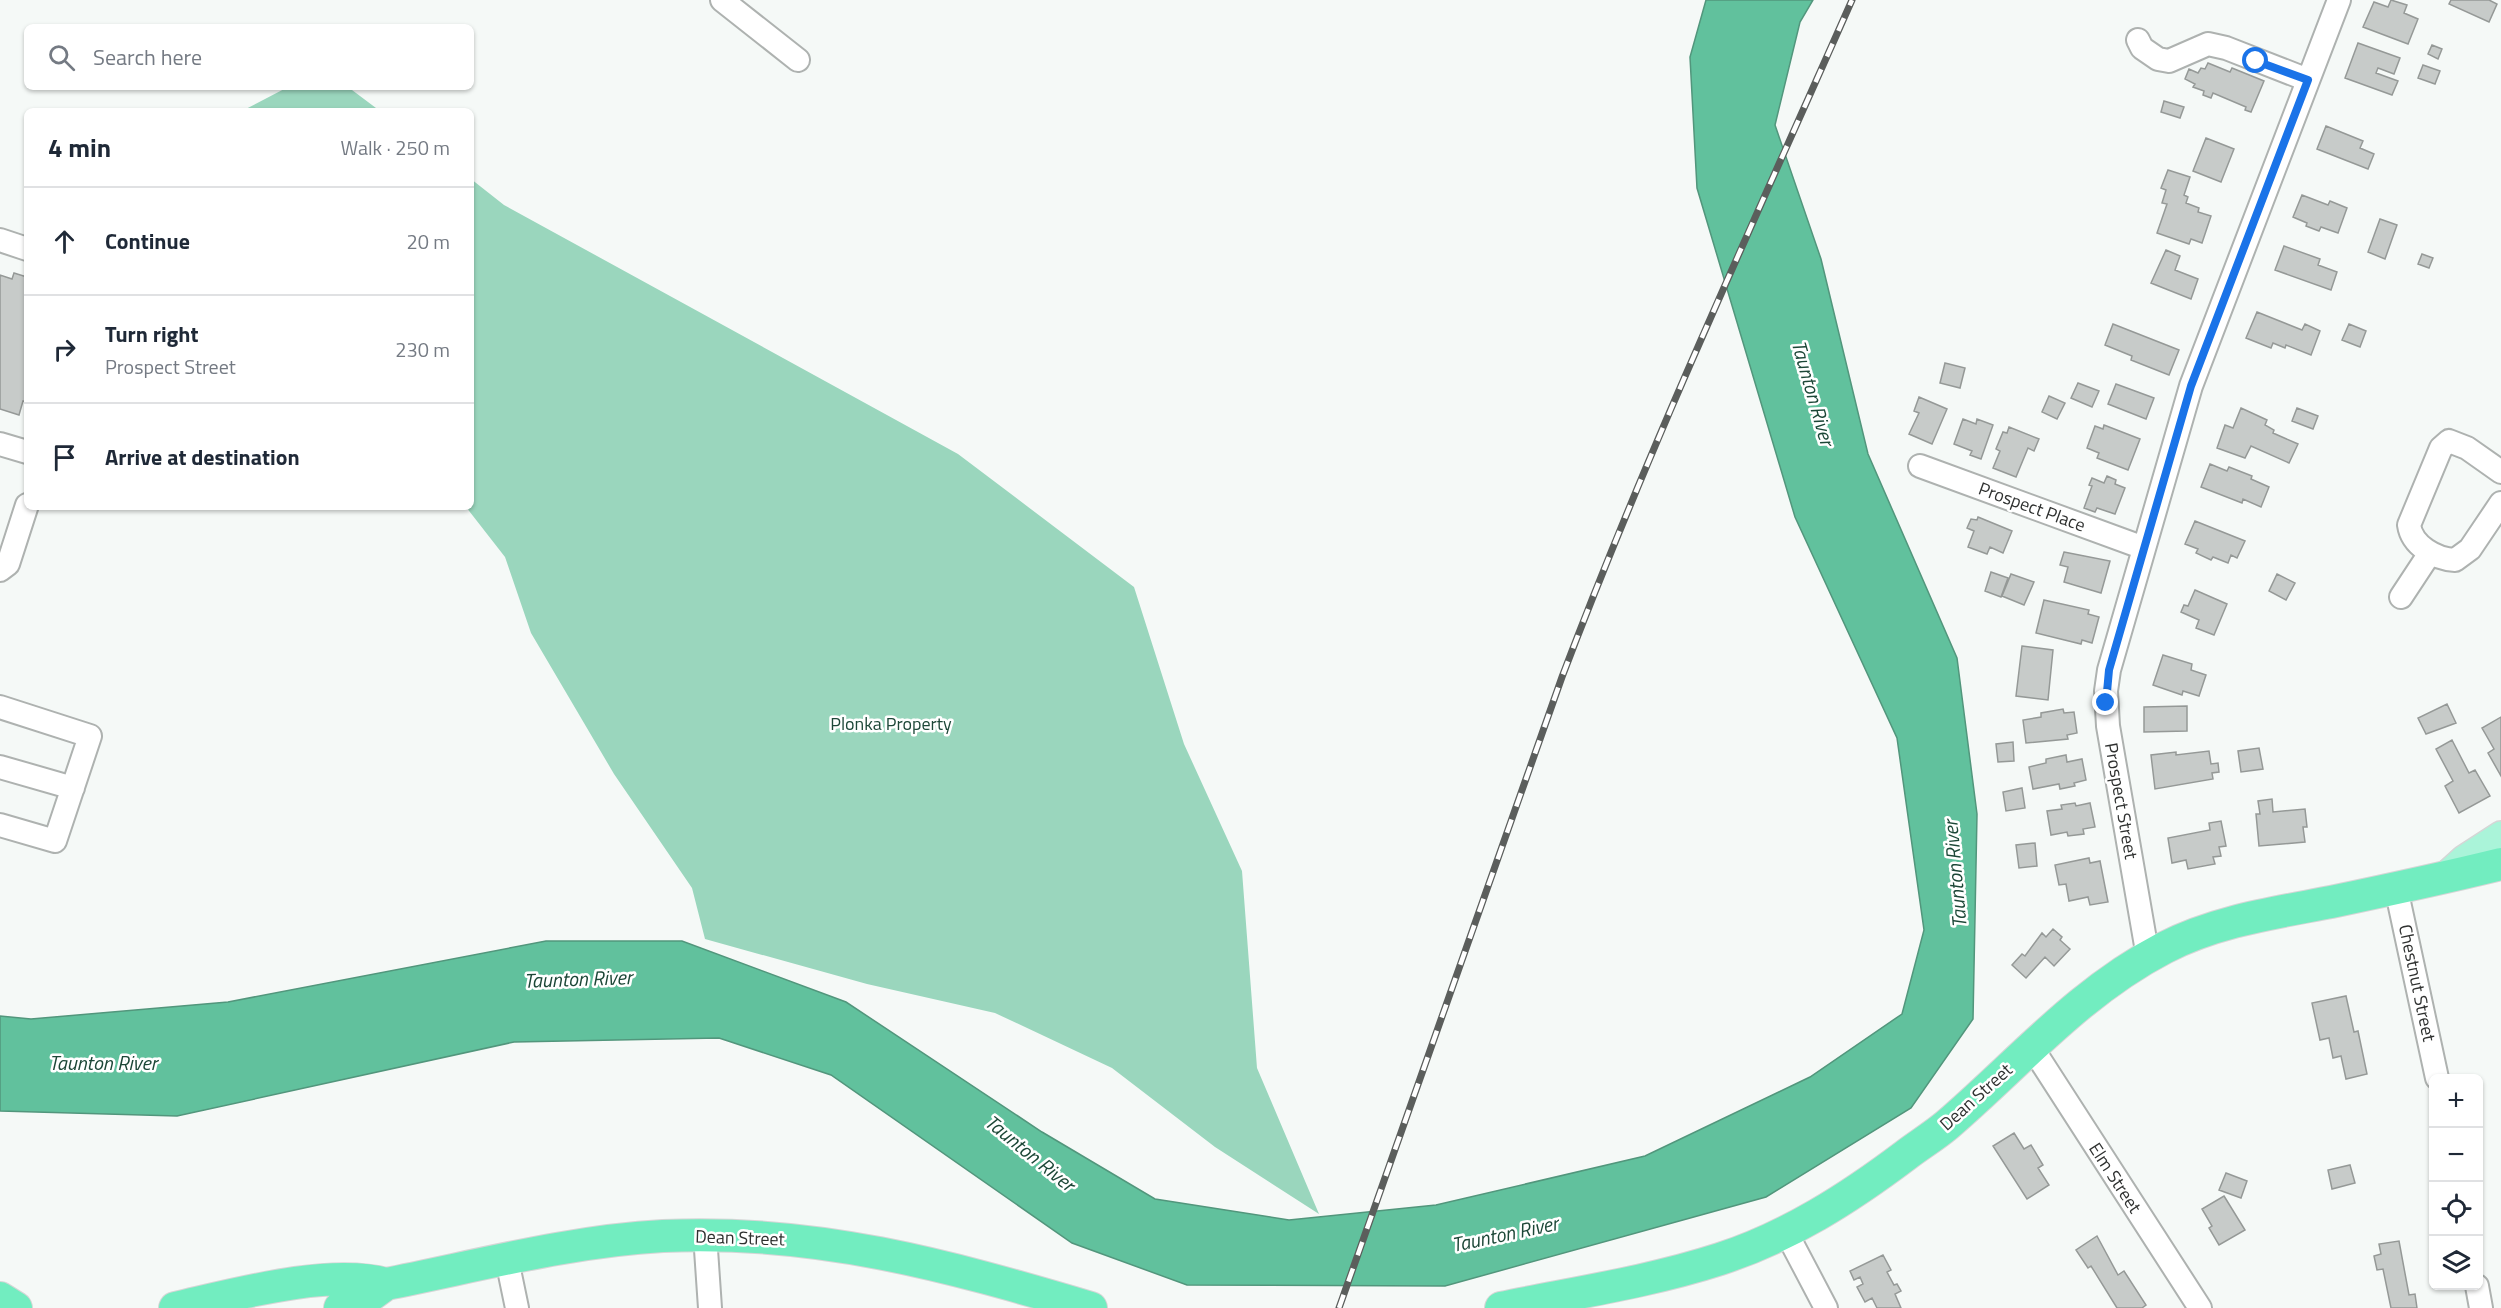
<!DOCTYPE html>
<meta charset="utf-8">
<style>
:root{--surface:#fff;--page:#f2f2f3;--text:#1f2937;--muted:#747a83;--line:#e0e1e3}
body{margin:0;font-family:"Titillium Web",sans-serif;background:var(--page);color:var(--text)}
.controls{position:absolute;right:18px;bottom:18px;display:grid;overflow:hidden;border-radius:9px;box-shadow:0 2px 4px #0004}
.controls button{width:54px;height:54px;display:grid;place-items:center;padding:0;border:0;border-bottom:2px solid var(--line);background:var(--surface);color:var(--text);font:30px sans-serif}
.stop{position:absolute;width:18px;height:18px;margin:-14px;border:4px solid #1a73e8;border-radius:50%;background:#fff}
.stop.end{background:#1a73e8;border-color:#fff;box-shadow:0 2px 6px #0008}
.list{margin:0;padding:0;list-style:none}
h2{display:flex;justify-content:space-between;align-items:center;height:78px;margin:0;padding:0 24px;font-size:26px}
h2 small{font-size:20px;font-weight:400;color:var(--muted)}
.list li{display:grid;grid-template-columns:39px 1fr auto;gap:18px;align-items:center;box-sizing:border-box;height:108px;padding:0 24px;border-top:2px solid var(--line)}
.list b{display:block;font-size:22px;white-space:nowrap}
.list p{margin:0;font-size:20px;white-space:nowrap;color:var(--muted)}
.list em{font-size:20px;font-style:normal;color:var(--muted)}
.icon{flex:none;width:33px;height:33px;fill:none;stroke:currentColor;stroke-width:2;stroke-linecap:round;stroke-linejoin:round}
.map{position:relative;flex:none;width:2501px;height:1308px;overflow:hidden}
.search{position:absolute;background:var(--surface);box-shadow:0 2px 4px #0004;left:24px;top:24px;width:450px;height:66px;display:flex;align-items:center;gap:15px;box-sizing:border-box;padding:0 21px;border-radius:9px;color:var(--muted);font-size:22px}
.panel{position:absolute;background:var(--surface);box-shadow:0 2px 4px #0004;left:24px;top:108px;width:450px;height:402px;border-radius:9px}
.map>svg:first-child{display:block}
.green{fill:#9ad6bd}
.water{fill:#61c19d;stroke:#52967c;stroke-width:1.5}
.building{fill:#c7cbc9;stroke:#959997;stroke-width:1.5}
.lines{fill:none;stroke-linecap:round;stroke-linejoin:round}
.minor-casing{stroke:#aeb2b0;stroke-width:26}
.major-casing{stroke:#d5d6d6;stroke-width:30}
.highway-casing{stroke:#d5d6d6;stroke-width:34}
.minor{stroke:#fff;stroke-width:22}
.major{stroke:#aaf4d9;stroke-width:27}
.highway{stroke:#72edc0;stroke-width:32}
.rail-casing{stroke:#5b5e5c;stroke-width:7}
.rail{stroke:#fff;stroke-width:4.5;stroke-dasharray:14;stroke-linecap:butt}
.route{stroke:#1a73e8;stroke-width:8}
.labels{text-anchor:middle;stroke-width:5;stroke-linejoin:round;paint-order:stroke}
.street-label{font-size:18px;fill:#2f3130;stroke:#fff}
.park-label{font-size:18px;fill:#1d4738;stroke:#fff}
.water-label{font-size:20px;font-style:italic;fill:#1c4737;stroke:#fff}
</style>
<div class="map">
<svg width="2501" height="1308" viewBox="0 0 2501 1308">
<rect width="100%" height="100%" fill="#f5f9f7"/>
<path class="green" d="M288,87h60l32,24h-138z
M471,179l33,26 454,249 176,133 50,157 58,127 15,197 62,146 -104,-67 -103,-79 -117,-55 -128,-29 -162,-45 -13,-51 -78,-114 -83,-141 -26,-76 -39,-50h5z"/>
<path class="water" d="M1706,0h107l-13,22 -25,103 46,134 47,195 89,204 20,156 -4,205 -62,89 -145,89 -321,89 -258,-1 -115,-42 -241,-168 -112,-37 -205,4 -337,74 -177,-5v-95l31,3 197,-17 318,-61h136l164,61 196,130 113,67 134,21 147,-15 209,-49 165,-79 92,-63 22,-84 -27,-192 -102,-221 -98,-329 -7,-131z"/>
<path class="building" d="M2391,0l16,5 -3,8 14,6 -10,25 -45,-17 11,-25 14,5z
M2451,0h38l8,4 -8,18 -40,-18z
M2358,43l42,15 -6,16 -16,-6 -2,5 22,8 -6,14 -47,-17z
M2432,45l10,4 -4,10 -10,-5z
M2208,63l22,9 2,-4 32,13 -13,31 -6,-2 1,-3 -33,-14 -2,5 -8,-3 1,-4 -11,-4 2,-3 -10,-5 4,-10 9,4 3,-5 4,1z
M2423,65l17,6 -5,13 -17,-6z
M2164,101l20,6 -4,11 -19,-6z
M2326,126l37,15 -3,7 14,6 -6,15 -51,-20z
M2206,138l28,11 -13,33 -28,-11z
M2168,170l22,7 -6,18 4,2 -2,6 13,5 -1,4 13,4 -9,27 -11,-4 -2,5 -32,-11 10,-29 -5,-1 4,-13 -5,-2z
M2302,195l26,10 2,-4 17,7 -9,25 -17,-6 -2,4 -13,-5 1,-3 -14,-6z
M2380,219l17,6 -12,34 -17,-7z
M2284,246l36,13 -2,6 19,7 -6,18 -56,-20z
M2166,250l14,6 -5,14 23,9 -7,20 -40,-16z
M2422,254l11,4 -4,10 -11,-4z
M14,273l13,4v125l-4,-1 -4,14 -19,-6v-134l12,4z
M2257,312l45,18 3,-6 15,7 -9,24 -25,-10 -1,3 -12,-5 -2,5 -25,-10z
M2113,324l66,26 -10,25 -38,-15 1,-4 -27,-11z
M2349,324l17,7 -6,16 -18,-7z
M1945,363l20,5 -5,20 -20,-5z
M2078,383l21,8 -7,16 -21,-9z
M2116,384l38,14 -8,21 -38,-15z
M2049,396l16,7 -8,16 -15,-7z
M1919,397l28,12 -15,35 -23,-10 10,-21 -5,-2z
M2241,408l26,12 -2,5 9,5 -1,3 25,11 -9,19 -38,-17 -6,12 -28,-10 8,-23 8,3z
M2297,408l21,8 -5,13 -21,-8z
M1963,419l13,5 1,-5 16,6 -12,34 -11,-4 2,-4 -18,-7z
M2104,425l36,14 -12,31 -31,-12 2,-5 -12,-5 8,-22 8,3z
M2009,427l30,12 -5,12 -6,-3 -12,29 -23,-9 7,-17 -4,-2 7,-17 4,1z
M2210,464l17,7 2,-4 23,9 -1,3 18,8 -8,20 -18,-8 -1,4 -41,-16z
M2107,476l9,4 -1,4 10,4 -10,26 -18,-6 -2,4 -11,-4 8,-22 -3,-1 3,-7 12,5z
M1978,517l34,14 -9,22 -13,-6 -3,7 -19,-7 6,-16 -7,-3 4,-9 6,1z
M2195,521l50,20 -8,17 -6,-3 -3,8 -15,-6 -2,3 -15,-7 2,-4 -13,-5z
M2064,552l46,9 -9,32 -37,-11 4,-15 -8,-2z
M1991,572l17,6 -7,19 -16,-6z
M2011,574l23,8 -10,23 -22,-9z
M2277,574l18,9 -9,17 -17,-9z
M2195,590l32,14 -13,31 -18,-7 3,-8 -18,-8 3,-7 4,1z
M2044,600l45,10 -1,4 11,3 -7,26 -10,-3 -1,4 -45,-11z
M2022,646l31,4 -5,50 -32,-4z
M2163,655l29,9 -1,6 15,5 -7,21 -16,-5 -1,4 -29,-10z
M2447,704l9,19 -30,11 -8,-16z
M2187,706v25l-43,1v-25z
M2063,709l1,4 10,-1 3,21 -10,2 1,4 -42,4 -3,-23 18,-3v-4z
M2501,717v59l-13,-23 6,-4 -12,-21z
M2452,740l17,33 6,-3 15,26 -31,17 -14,-27 8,-5 -17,-32z
M2013,742l1,19 -16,1 -2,-18z
M2259,748l4,21 -22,3 -3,-21z
M2209,751l2,13 7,-1 1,9 -7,1 1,6 -58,10 -4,-34 25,-3v3z
M2066,755l1,7 15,-3 4,21 -12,3 1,3 -15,3 -1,-5 -26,5 -4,-22 17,-4v-4z
M2022,788l3,20 -19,3 -3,-19z
M2272,799l1,13 32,-3 2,18h-4l2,15 -46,4 -3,-32h4l-2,-13z
M2075,803l1,3 14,-3 5,24 -12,2 1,5 -16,2 -1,-4 -16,3 -4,-24 15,-2 -1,-4z
M2221,821l5,25 -7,1 2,9 -8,1 2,7 -27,5 -2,-9 -14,3 -4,-25 42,-8 -1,-7z
M2035,843l2,23 -18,2 -3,-23z
M2089,858l1,5 10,-2 8,41 -18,3 -2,-8 -19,4 -3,-17 -7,1 -4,-20z
M2053,929l9,8 -2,3 10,9 -16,17 -9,-9 -19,21 -14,-13 10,-11 3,2 17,-23 4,4z
M2346,996l8,36 4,-1 9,43 -21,5 -5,-23 -8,2 -4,-20 -9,2 -8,-37z
M2014,1133l10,16 7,-4 12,20 -5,3 11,17 -22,14 -34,-53z
M2350,1165l5,18 -23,6 -4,-19z
M2226,1173l21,8 -6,17 -22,-8z
M2224,1196l21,34 -26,15 -10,-17 3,-2 -10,-17z
M2097,1236l21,39 6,-4 22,34 -4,3h-25l-26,-42 -3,2 -12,-18z
M2399,1241l10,54 6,-1 2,14h-26l-8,-39 -6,1 -3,-14 7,-2 -2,-10z
M1883,1255l8,15 -4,2 7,13 3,-1 4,7 -6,3 6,14h-24l-5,-10 -7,4 -8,-15 6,-3 -3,-7 -6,3 -4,-9z"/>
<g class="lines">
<g class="minor-casing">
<path id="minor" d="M722,0l76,60
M2138,40l4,8 16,11 11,2 39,-17 18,4 82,32
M0,240l27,9
M0,444l27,8
M1920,466l224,82
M2501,472l-34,-24 -18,-7 -8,7 -32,77c3,21 27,34 46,35l15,-11 31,-46
M0,570l8,-6 19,-59
M2401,597l29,-44
M0,707l90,29 -35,105 -55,-16
M0,767l73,21
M2396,888l41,190
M2148,957l-40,-231 -2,-35 3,-21 82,-284 148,-386
M2031,1046l169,262
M1786,1232l40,76
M705,1235l5,73
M507,1260l10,48
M2477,1286l4,22"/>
</g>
<g class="major-casing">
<path id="major" d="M2443,878l21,-19 37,-24"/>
</g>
<g class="highway-casing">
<path id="highway" d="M0,1298l16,10
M175,1308c58,-13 154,-40 211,-24 91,-18 184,-43 277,-48 153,-7 283,29 428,72
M340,1308l27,-10 19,-14
M1501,1308c73,-15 148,-26 219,-49 68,-22 129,-61 186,-104 13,-10 28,-19 41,-30 71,-61 132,-133 217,-177 52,-27 110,-35 167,-46 57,-12 113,-24 170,-38"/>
</g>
<use href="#minor" class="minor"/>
<use href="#major" class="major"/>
<use href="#highway" class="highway"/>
<g class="rail-casing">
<path id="rail" d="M1339,1308l223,-631c87,-230 191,-453 290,-677"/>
</g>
<use href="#rail" class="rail"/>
</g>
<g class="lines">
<path class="route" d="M2106,703l3,-33 82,-284 117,-306 -52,-19"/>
</g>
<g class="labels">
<g class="street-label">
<text transform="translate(2032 507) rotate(20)" y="6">Prospect Place</text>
<text transform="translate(2121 801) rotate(80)" y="6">Prospect Street</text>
<text transform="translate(2417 983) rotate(78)" y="6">Chestnut Street</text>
<text transform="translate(1976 1097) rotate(-42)" y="6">Dean Street</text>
<text transform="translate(2115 1178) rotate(57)" y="6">Elm Street</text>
<text transform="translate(740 1238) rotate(2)" y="6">Dean Street</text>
</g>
<g class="park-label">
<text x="891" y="730">Plonka Property</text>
</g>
<g class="water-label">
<text transform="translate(1813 393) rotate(74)" y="7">Taunton River</text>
<text transform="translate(1955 874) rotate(-95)" y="7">Taunton River</text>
<text transform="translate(578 979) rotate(-2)" y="7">Taunton River</text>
<text x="103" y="1070">Taunton River</text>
<text transform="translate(1030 1153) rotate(39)" y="7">Taunton River</text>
<text transform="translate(1505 1234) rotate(-12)" y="7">Taunton River</text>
</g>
</g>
</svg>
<div class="controls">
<button>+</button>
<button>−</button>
<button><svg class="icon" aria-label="locate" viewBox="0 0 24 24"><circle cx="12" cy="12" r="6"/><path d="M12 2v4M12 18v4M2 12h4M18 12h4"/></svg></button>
<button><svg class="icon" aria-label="layers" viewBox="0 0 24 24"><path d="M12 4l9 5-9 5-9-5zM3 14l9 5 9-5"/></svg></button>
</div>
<div class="stop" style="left:2256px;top:61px"></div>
<div class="stop end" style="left:2106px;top:703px"></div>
<div class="search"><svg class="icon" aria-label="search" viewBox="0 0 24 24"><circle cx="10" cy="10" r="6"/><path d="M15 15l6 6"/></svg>Search here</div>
<section class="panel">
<h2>4 min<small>Walk · 250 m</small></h2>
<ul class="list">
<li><svg class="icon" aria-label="ahead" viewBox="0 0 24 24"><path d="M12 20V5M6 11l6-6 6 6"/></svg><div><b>Continue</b></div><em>20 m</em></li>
<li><svg class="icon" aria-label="right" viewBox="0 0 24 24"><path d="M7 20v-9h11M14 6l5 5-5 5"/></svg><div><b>Turn right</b><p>Prospect Street</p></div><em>230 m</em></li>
<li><svg class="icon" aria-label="arrive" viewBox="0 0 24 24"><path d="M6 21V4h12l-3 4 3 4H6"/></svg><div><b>Arrive at destination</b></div></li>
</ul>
</section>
</div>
